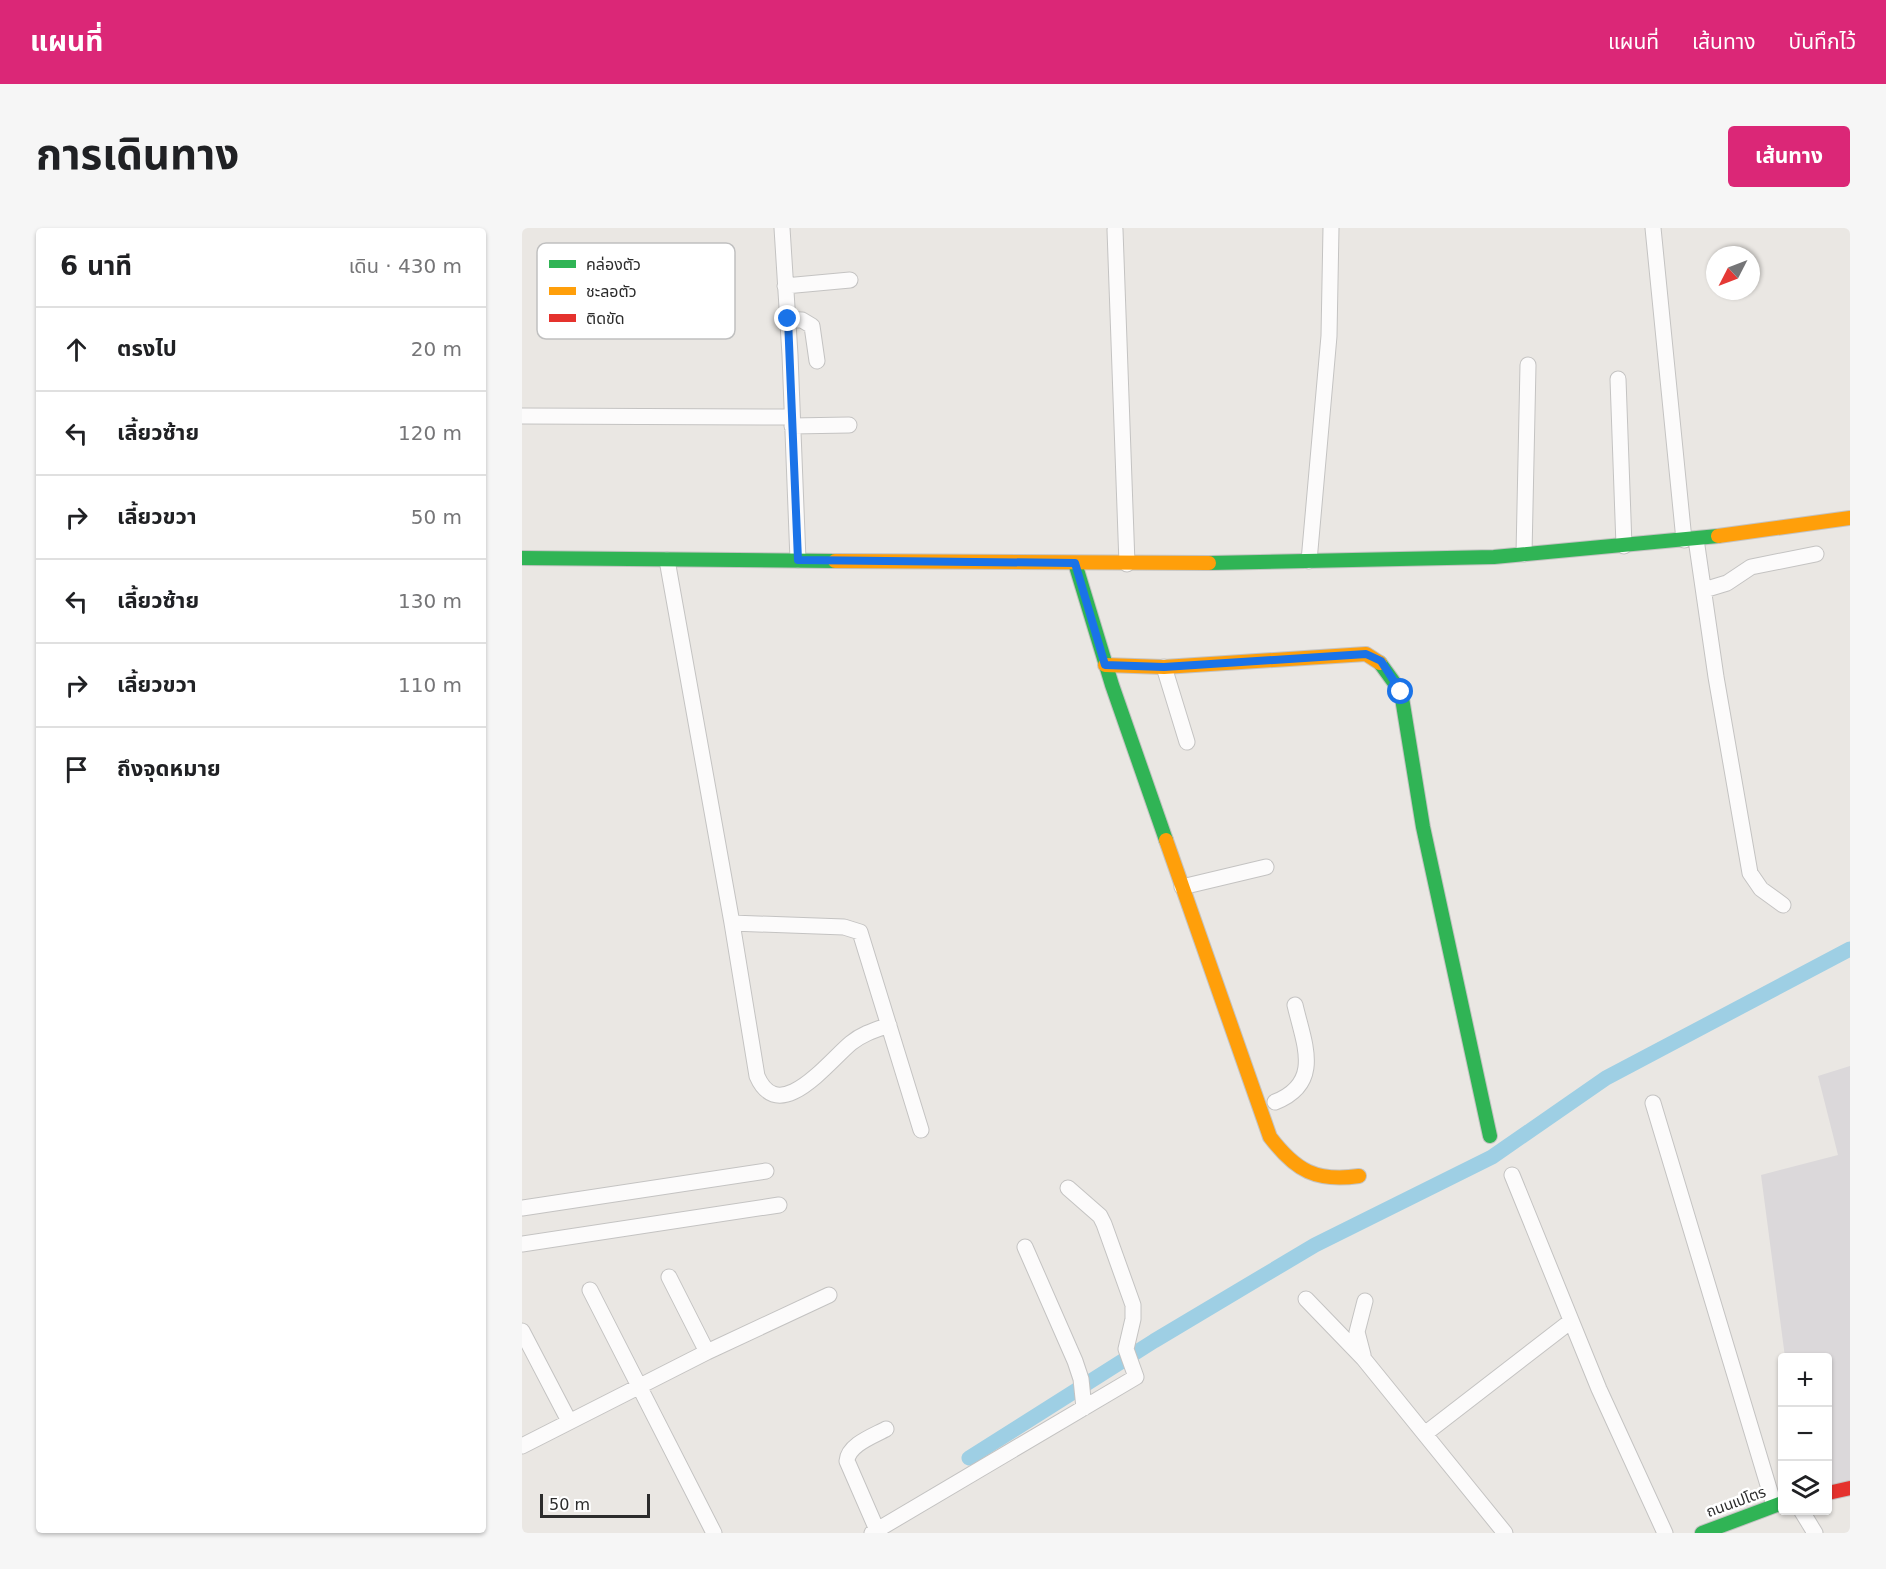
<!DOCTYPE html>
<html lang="th">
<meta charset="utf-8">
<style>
:root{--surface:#fff;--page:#f6f6f6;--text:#202124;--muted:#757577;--line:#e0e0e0;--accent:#db2777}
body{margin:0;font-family:"DejaVu Sans","Noto Sans Thai",sans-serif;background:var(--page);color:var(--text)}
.controls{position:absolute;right:18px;bottom:18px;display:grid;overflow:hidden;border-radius:6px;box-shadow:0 2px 4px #0004}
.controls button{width:54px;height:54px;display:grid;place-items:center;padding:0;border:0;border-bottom:2px solid var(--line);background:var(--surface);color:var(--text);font:30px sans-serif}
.compass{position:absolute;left:1184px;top:18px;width:54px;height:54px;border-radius:50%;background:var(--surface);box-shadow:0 2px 4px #0004;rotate:228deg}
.scale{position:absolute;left:18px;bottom:15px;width:110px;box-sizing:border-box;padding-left:6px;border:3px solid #2c2c2c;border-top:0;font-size:16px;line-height:21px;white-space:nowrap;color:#2c2c2c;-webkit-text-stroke:4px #fff;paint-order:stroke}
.stop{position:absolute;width:18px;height:18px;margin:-14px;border:4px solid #1a73e8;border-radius:50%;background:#fff}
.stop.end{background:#1a73e8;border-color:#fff;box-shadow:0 2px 6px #0008}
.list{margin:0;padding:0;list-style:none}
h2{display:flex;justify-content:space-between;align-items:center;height:78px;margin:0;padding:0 24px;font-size:26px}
h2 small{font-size:20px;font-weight:400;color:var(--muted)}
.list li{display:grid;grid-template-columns:39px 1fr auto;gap:18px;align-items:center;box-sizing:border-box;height:84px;padding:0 24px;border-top:2px solid var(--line)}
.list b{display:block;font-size:22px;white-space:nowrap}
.list em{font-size:20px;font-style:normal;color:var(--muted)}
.icon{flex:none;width:33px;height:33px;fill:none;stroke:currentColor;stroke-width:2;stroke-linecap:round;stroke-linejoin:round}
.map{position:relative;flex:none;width:1328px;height:1305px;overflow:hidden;border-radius:6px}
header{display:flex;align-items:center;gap:36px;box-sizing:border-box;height:84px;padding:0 30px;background:var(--accent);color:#fff}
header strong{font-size:28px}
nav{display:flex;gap:33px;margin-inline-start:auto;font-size:21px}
.intro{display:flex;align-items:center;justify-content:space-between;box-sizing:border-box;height:144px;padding:0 36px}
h1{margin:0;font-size:42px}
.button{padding:15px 27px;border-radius:6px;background:var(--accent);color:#fff;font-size:21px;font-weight:700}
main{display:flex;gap:36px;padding:0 36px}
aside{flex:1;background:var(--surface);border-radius:6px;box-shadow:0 2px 4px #0004}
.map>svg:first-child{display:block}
.industrial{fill:#dbd8da}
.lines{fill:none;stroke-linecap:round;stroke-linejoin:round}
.canal{stroke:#9ecfe4;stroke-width:15}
.street-casing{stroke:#c4c3c2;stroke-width:17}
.fast-casing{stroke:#c4c3c2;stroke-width:16}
.slow-casing{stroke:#c4c3c2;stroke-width:16}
.jam-casing{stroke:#c4c3c2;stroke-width:16}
.street{stroke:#fcfbfb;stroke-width:15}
.fast{stroke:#30b455;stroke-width:14}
.slow{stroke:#ff9f0a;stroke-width:14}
.jam{stroke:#e5322d;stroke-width:14}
.route{stroke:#1a73e8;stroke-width:8}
.labels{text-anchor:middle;stroke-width:5;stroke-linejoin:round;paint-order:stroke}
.street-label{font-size:15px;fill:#2c2c2c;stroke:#fff}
.key{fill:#fff;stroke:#c0c0c0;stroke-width:1.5}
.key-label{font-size:16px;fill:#2c2c2c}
</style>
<header>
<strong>แผนที่</strong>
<nav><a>แผนที่</a><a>เส้นทาง</a><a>บันทึกไว้</a></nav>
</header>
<div class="intro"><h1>การเดินทาง</h1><a class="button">เส้นทาง</a></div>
<main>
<aside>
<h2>6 นาที<small>เดิน · 430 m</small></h2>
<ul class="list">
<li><svg class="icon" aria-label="ahead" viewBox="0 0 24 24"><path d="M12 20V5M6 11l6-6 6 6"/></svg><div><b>ตรงไป</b></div><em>20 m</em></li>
<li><svg class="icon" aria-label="left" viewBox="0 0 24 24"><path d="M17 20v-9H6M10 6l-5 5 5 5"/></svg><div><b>เลี้ยวซ้าย</b></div><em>120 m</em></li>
<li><svg class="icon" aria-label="right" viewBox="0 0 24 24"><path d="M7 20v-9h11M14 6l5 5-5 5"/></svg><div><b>เลี้ยวขวา</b></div><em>50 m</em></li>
<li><svg class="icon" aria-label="left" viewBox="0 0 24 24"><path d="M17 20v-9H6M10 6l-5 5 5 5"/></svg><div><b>เลี้ยวซ้าย</b></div><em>130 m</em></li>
<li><svg class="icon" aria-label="right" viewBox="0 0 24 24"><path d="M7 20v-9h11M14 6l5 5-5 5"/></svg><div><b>เลี้ยวขวา</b></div><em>110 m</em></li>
<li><svg class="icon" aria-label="arrive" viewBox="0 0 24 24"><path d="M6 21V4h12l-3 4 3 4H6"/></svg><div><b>ถึงจุดหมาย</b></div></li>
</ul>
</aside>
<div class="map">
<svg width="1328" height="1305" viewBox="0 0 1328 1305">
<rect width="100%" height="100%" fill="#eae7e3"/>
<path class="industrial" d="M1328,838v415l-22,4v-127l-43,-1 -24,-182 77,-20 -20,-79z"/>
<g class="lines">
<path class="canal" d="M447,1230l185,-117 161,-96 177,-88 114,-79 244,-129"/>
<g class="street-casing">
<path id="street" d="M260,0l8,127 8,205
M1131,0l31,312
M593,2l12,334
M263,58l65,-6
M266,91l14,1 10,6 5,35
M1096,151l6,167
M0,188l269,1
M270,198l57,-1
M1174,311l20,138 34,196 11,16 22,16
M1002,326l4,-189
M145,332l65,363 112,4 16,5 61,198
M787,333l20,-225 2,-108
M1182,362l23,-7 24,-16 65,-13
M642,439l23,75
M660,659l84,-20
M210,695l25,153c22,51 71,-14 94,-33 11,-9 24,-13 38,-18
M753,874c48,-19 29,-58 20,-97
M1131,875l121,402
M990,947l87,214 66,144
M0,980l244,-37
M0,1016l257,-39
M503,1019l50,114 6,18 3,29
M147,1049l38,75
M68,1062l124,243
M784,1071l57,59 142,175
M0,1103l47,90
M841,1127l-6,-23 8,-31
M904,1205l145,-112
M0,1218l185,-94 122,-57
M1279,1282l14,23
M355,1302l-30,-69c1,-16 26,-25 39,-32
M350,1305l264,-156 -10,-28 7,-30v-14l-29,-81 -4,-8 -32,-28"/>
</g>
<g class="fast-casing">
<path id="fast" d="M0,330l313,3
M553,335l37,122 54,155
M687,335l285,-6 224,-21
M858,435l21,29 22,135 67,309
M1180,1305l80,-30"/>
</g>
<g class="slow-casing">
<path id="slow" d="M1196,308l132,-18
M313,333l374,2
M583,437l59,2 202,-13 14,9
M644,612l104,297c26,34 46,45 89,39"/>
</g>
<g class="jam-casing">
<path id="jam" d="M1306,1265l22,-5"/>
</g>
<use href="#street" class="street"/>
<use href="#fast" class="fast"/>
<use href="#slow" class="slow"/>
<use href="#jam" class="jam"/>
</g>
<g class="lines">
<path class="route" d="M266,91l10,241 277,3 30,102 59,2 202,-13 15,7 20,31"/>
</g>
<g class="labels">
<g class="street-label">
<text transform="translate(1214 1274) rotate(-20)" y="5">ถนนเปโตร</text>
</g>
</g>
<rect x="15" y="15" width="198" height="96" rx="9" class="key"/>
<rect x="27" y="32" width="27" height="8" fill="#30b455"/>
<rect x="27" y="59" width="27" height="8" fill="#ff9f0a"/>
<rect x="27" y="86" width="27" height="8" fill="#e5322d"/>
<g class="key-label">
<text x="64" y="42">คล่องตัว</text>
<text x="64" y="69">ชะลอตัว</text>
<text x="64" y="96">ติดขัด</text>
</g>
</svg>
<div class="controls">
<button>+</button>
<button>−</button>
<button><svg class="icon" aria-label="layers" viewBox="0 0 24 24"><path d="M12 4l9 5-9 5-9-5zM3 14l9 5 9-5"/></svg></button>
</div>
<svg class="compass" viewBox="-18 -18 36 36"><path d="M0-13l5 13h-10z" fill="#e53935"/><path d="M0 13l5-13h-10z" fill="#757577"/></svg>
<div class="scale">50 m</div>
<div class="stop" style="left:879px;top:464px"></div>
<div class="stop end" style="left:266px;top:91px"></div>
</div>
</main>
